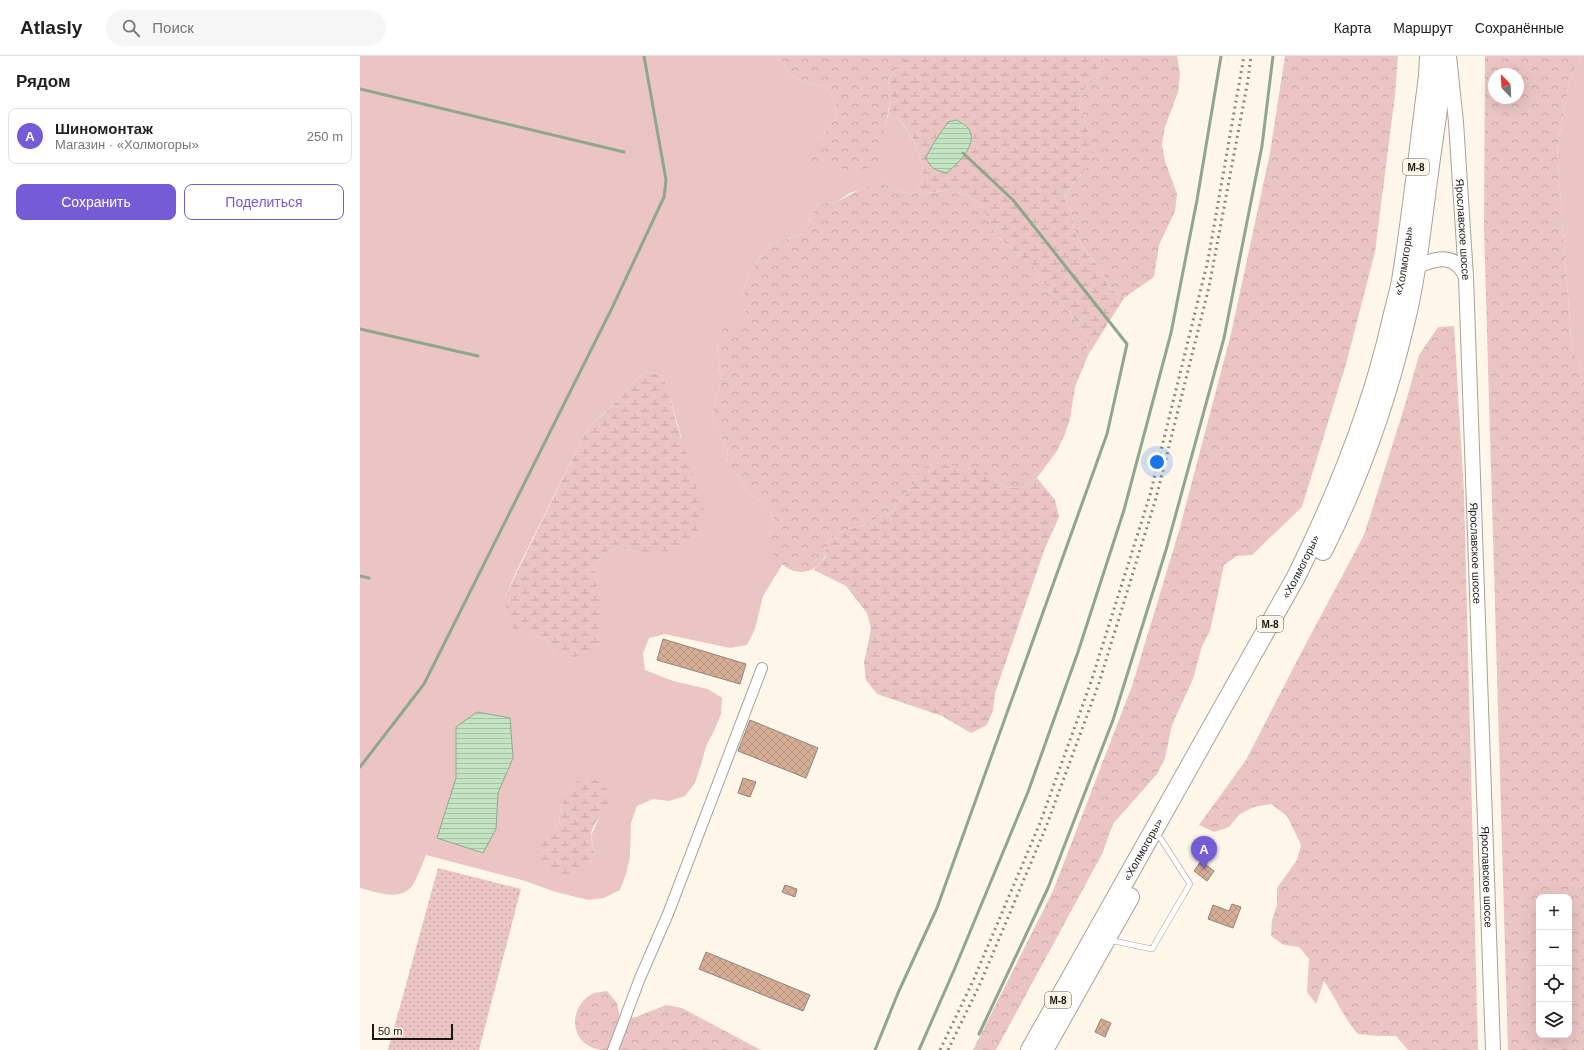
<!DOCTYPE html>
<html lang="ru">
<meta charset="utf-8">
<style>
:root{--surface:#fff;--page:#f6f6f6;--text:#222;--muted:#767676;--line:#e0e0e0;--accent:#755bd6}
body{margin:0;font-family:Helvetica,sans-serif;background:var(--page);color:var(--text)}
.controls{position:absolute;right:12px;bottom:12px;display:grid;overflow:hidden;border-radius:8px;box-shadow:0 4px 16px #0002}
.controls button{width:36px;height:36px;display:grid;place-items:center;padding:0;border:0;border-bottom:1px solid var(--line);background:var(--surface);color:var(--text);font:20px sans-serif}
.compass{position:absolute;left:1128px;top:12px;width:36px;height:36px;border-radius:50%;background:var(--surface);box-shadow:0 4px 16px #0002;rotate:336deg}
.scale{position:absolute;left:12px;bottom:10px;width:81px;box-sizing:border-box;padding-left:4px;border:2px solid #1a1813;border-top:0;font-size:11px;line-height:14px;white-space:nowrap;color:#1a1813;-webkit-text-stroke:3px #fdf6e9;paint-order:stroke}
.you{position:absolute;left:797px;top:406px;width:14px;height:14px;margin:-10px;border:3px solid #fff;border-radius:50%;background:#1a73e8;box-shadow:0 0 0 6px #1a73e833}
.badge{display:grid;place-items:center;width:26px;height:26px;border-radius:50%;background:var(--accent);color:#fff;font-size:13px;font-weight:700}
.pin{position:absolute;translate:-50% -33px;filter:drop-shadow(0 1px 2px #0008)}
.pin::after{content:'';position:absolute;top:21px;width:14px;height:12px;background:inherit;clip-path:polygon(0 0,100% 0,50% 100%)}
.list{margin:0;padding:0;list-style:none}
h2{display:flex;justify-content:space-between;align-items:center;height:52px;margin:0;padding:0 16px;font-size:17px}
h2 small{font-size:13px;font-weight:400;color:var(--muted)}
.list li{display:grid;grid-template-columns:26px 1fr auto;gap:12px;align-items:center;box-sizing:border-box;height:56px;margin:0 8px 8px;padding:0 8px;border:1px solid var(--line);border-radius:8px}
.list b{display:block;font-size:15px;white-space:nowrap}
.list p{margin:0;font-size:13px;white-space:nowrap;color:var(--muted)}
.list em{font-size:13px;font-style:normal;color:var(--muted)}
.actions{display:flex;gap:8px;padding:12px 16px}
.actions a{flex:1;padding:9px 0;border:1px solid var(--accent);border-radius:8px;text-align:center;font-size:14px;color:var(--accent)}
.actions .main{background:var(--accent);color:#fff}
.icon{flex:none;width:22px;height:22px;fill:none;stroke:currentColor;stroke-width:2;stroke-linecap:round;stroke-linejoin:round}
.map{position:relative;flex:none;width:1224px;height:994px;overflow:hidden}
header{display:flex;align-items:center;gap:24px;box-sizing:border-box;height:56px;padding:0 20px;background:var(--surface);border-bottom:1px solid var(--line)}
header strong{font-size:19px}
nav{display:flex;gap:22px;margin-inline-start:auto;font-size:14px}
.search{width:280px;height:36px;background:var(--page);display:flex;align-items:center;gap:10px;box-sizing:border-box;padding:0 14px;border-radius:22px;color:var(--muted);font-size:15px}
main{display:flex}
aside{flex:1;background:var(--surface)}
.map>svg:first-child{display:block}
.grass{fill:#eac5c3;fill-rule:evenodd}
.forest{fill:url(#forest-crowns);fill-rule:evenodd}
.wetland{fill:url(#wetland-marsh);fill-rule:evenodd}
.park{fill:url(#park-dots)}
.water{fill:url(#water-rules);stroke:#90a78e}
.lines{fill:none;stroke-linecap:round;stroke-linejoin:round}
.stream{stroke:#90a78e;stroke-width:3}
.building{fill:url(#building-cross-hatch);stroke:#90847c}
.lane-casing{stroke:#a8a296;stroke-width:6}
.street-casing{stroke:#a8a296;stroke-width:12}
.secondary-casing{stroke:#a8a296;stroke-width:16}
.highway-casing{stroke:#a8a296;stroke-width:20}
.lane{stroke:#fff;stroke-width:5}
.street{stroke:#fff;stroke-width:10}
.secondary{stroke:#fff;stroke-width:14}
.highway{stroke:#fff;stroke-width:18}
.rail{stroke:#8d8980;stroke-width:3;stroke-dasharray:2 4;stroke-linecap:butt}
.labels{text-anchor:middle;stroke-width:3;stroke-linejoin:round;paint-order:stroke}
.shield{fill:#fdf6e9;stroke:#5e5b53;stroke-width:1}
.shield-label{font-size:10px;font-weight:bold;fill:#1a1813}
.street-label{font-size:11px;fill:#1a1813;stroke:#fdf6e9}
</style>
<header>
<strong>Atlasly</strong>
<div class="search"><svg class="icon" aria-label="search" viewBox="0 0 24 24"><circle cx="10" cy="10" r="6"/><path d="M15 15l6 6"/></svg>Поиск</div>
<nav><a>Карта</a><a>Маршрут</a><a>Сохранённые</a></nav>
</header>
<main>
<aside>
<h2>Рядом<small></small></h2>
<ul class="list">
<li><span class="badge">A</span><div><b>Шиномонтаж</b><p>Магазин · «Холмогоры»</p></div><em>250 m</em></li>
</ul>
<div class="actions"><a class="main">Сохранить</a><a>Поделиться</a></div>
</aside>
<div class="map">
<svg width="1224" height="994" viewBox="0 0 1224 994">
<defs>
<pattern id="forest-crowns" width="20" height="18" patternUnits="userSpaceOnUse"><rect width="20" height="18" fill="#eac5c3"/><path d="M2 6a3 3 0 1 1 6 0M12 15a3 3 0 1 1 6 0" fill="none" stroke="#c8a8a7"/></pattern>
<pattern id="wetland-marsh" width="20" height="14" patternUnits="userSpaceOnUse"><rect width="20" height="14" fill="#eac5c3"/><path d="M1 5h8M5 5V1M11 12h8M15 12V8" fill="none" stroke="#c8a8a7"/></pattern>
<pattern id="park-dots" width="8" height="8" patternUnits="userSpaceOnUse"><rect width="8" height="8" fill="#eac5c3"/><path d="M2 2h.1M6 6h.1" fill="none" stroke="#c8a8a7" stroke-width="1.8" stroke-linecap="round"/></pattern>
<pattern id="water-rules" width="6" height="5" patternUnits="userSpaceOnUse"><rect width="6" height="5" fill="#c3e4c2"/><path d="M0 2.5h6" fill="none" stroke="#a7c3a6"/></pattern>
<pattern id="building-cross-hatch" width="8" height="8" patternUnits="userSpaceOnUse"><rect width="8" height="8" fill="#d6ae96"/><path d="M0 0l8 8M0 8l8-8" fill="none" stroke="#b79580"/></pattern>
</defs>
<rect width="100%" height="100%" fill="#fdf6e9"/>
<path class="grass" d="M0,0h417c6,6 9,12 14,18 5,8 26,11 36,13l8,14 1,17 -21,27 69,-14 4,-16c3,1 7,1 9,3 12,10 25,37 26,52 1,9 -4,16 -7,24l-16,-2 -18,-9 -32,10 -14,9 -18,2 -16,30 -33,11 -10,13 -9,15 -7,18 5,17 -8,17 -23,20 4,36 -9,36 15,31 1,17 11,13 9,14 15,12 11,13 -3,17 1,17 10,14 -19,31 -8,33 -8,16 -17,3 -65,-14 -16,4 -6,16 2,16 28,11 35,8 14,9 -1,16 -7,17 -8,15 -5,19 -6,18 -10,13 -16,5 -16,-2 -16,7 -6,17 -1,34 -4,17 -6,16 -16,8 -16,2 -32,-8 -31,-11 -99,-26c-4,9 -7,19 -12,28 -11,20 -37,9 -54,5zM286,315l16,5c11,21 12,41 20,63l-46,113 -17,-5 -15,6 -10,14 3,16 1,18 -42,53 -9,-14 -33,-12 -9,-15 1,-17 9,-22 72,-145c8,-9 17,-16 26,-24 11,-12 20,-24 33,-34zM96,670l57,32 -15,35 -2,36 -58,9 18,-60zM214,728l33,22 -6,7 -10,23 4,18 -4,8 -14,10 -35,-30 12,-12 5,-8 2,-16z
M1221,0h3v314l-12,-19 -15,-202 13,-72z"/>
<path class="forest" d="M417,0h130l-19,24 3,17 -13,66 -14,7 -19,-1 -34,-7 4,-17 21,-27 -1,-17 -8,-14c-10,-2 -31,-5 -36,-13 -5,-6 -8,-12 -14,-18z
M743,0h74l3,18 -2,18 -13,35 -3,17 3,17 12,33 -2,17 -16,34 -5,32 -30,21 -15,-10 -7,-16 -20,-26 -8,-16 -2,-17 -8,-15 9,-15 12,-12 7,-31 -13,-34 5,-17 13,-11 7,-15z
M925,0h113l-3,39 -20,157 -29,112 -44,143 -50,48 -15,1 -13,9 -14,66 -8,15 -9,33 -21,46 -7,33 -8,16 -44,50 -11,30 -106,196h-23l80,-159 79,-205 47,-155 52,-197 39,-181z
M1125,0h96l-11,21 -13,72 15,202 12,19v680h-76l-24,-821zM1134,18h24v24h-24zM1179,841h30v138h-30z
M522,127l18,9 16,2 36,-4 16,6 13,10 16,30 39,34 9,14 24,27 18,27 1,17 -13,32 -5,32 -5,15 -8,17 -20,27 -15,10 -18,-1 -14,-11 -54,-13 -16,6 -7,16 -21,26 -31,15 -17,4 -15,10c-1,6 -2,14 -5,18 -14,23 -41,15 -52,-6 -3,-8 0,-26 2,-35l-11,-13 -15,-12 -9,-14 -11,-13 -1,-17 -15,-31 9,-36 -4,-36 7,-18 16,-3 7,-16 -4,-17 7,-18 9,-15 10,-13 33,-11 16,-30 18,-2 29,-15z
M1094,270l10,167 14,557h-70l-12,-14h-17l-21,-2c-14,-16 -22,-35 -34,-53l-8,23 -9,-12 2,-33 -10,-12 -15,-2 -13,-9 1,-16 5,-15v-17l20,-28 4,-15 -14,-29 -16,-12 -17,3 -14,7 -11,13 -15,5 -15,-7 47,-65 56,-109 62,-116 41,-130 14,-50 19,-28z
M247,935l10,12 3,15 16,-1 30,-12 16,3 79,42h-160c-4,-1 -9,-2 -12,-4 -21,-12 -17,-41 3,-52 4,-2 10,-2 15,-3z"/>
<path class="wetland" d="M547,0h196l1,7 -7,15 -13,11 -5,17 13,34 1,16 -8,15 -12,12 -9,15 8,15 2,17 8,16 20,26 7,16 15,10 -36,57 -1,-17 -18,-27 -24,-27 -9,-14 -39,-34 -16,-30 -13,-10 -16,-6 -36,4c3,-8 8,-15 7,-24 -1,-15 -14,-43 -26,-52 -2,-2 -6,-2 -9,-3l3,-18 -3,-17zM596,64l8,3 -31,21 15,-22z
M286,315l16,5 7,14 7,32 29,91 -6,16 -11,14 -14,8 -38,1 -17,-5 -15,6 -10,14 3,16 5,54 -10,15 -17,5 -19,-3 -9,-14 -34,-12 -8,-15 1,-17 10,-22 71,-145c8,-9 18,-16 26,-24 11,-12 20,-24 33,-34z
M576,407l38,6 16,7 14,11 18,1 15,-10 18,22 4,17 -14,31 -50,145 -2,17 -6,15 -16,8 -29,-17 -65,-22 -11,-14 -2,-17 7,-34 -4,-16 -21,-27 -32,-16 11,-12 4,-18 15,-10 17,-4 31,-15 21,-26 6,-16z
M220,723c10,-1 19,-1 25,8 13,18 -12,30 -14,48 0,6 3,13 4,19 -1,2 -2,6 -4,8 -12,15 -40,19 -50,1 -2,-4 -4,-8 -3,-12 0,-12 17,-18 21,-29 1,-5 1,-10 2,-15 3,-10 11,-22 19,-28z"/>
<path class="park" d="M78,812l83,21 -42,161h-91z"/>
<path class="water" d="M596,64c31,12 8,40 -10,53 -11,-3 -16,-5 -20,-16l7,-13 15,-22z
M117,656l33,6 3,40 -15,35 -2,36 -13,24 -46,-15 19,-60v-51z"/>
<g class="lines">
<path class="stream" d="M0,33l264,63
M0,273l118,27
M0,520l9,2
M0,711l64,-83 188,-376 52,-111 2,-17 -22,-124
M619,978l69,-146 65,-168 53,-170 58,-212 38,-192 11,-90
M515,994l23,-57 39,-85 170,-474 20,-90 -114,-144 -50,-47
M559,994l36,-82 73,-176 50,-140 46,-142 47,-177 26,-133 24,-144"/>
</g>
<path class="building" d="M303,583l83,25 -6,20 -83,-24z
M390,664l68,28 -12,30 -68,-27z
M383,722l13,4 -6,15 -12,-4z
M841,805l13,10 -7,10 -13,-10z
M425,829l12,4 -2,8 -13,-5z
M872,848l9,3 -8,21 -25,-9 5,-14 16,6z
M346,896l104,43 -7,16 -104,-42z
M741,963l10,4 -6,14 -10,-5z"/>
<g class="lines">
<g class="lane-casing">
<path id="lane" d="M749,884l43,9 38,-65 -29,-45"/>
</g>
<g class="street-casing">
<path id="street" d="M253,994l27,-72 28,-64 94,-246"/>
</g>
<g class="secondary-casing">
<g id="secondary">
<path id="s1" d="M1089,0l7,66 10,155 27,773"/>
<path d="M1055,211c21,-9 40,-15 51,10"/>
</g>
</g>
<g class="highway-casing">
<g id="highway">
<path d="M963,495c35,-70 63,-147 81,-223 13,-51 18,-104 25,-155 5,-39 12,-78 15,-117"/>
<path id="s2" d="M670,994l266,-473c40,-81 75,-166 95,-255 3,-13 7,-27 10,-41 11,-68 18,-137 27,-205l1,-20"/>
<path d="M684,994l86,-153"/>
</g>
</g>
<use href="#lane" class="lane"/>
<use href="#street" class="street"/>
<use href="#secondary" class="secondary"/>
<use href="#highway" class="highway"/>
<path class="rail" d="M580,994l33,-69 67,-158 51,-141 59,-187 58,-235 36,-204
M588,994l32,-66 66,-157 53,-144 57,-185 53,-211 39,-207 3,-24"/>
</g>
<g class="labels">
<g class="shield">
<rect x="1043" y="103" width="26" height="16" rx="3"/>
<rect x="897" y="560" width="26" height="16" rx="3"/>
<rect x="685" y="936" width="26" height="16" rx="3"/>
</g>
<g class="shield-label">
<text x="1056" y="115">М-8</text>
<text x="910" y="572">М-8</text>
<text x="698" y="948">М-8</text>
</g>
<g class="street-label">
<text dy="4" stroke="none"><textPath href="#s1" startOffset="174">Ярославское шоссе</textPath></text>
<text dy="4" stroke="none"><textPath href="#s2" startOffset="878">«Холмогоры»</textPath></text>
<text dy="4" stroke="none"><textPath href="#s1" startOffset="498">Ярославское шоссе</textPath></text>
<text dy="4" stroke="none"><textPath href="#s2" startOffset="554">«Холмогоры»</textPath></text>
<text dy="4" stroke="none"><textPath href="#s2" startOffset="230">«Холмогоры»</textPath></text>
<text dy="4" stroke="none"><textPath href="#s1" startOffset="822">Ярославское шоссе</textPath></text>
</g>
</g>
</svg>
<div class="controls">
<button>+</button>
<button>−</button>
<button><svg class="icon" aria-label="locate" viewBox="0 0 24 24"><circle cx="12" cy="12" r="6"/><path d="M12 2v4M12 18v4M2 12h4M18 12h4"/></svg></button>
<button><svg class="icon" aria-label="layers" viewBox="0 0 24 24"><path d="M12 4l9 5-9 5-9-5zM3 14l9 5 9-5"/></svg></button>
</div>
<svg class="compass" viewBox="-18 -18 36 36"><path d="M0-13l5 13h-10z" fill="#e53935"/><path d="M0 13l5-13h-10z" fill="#767676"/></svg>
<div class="scale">50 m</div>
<div class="you"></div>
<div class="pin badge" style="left:844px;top:813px">A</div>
</div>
</main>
